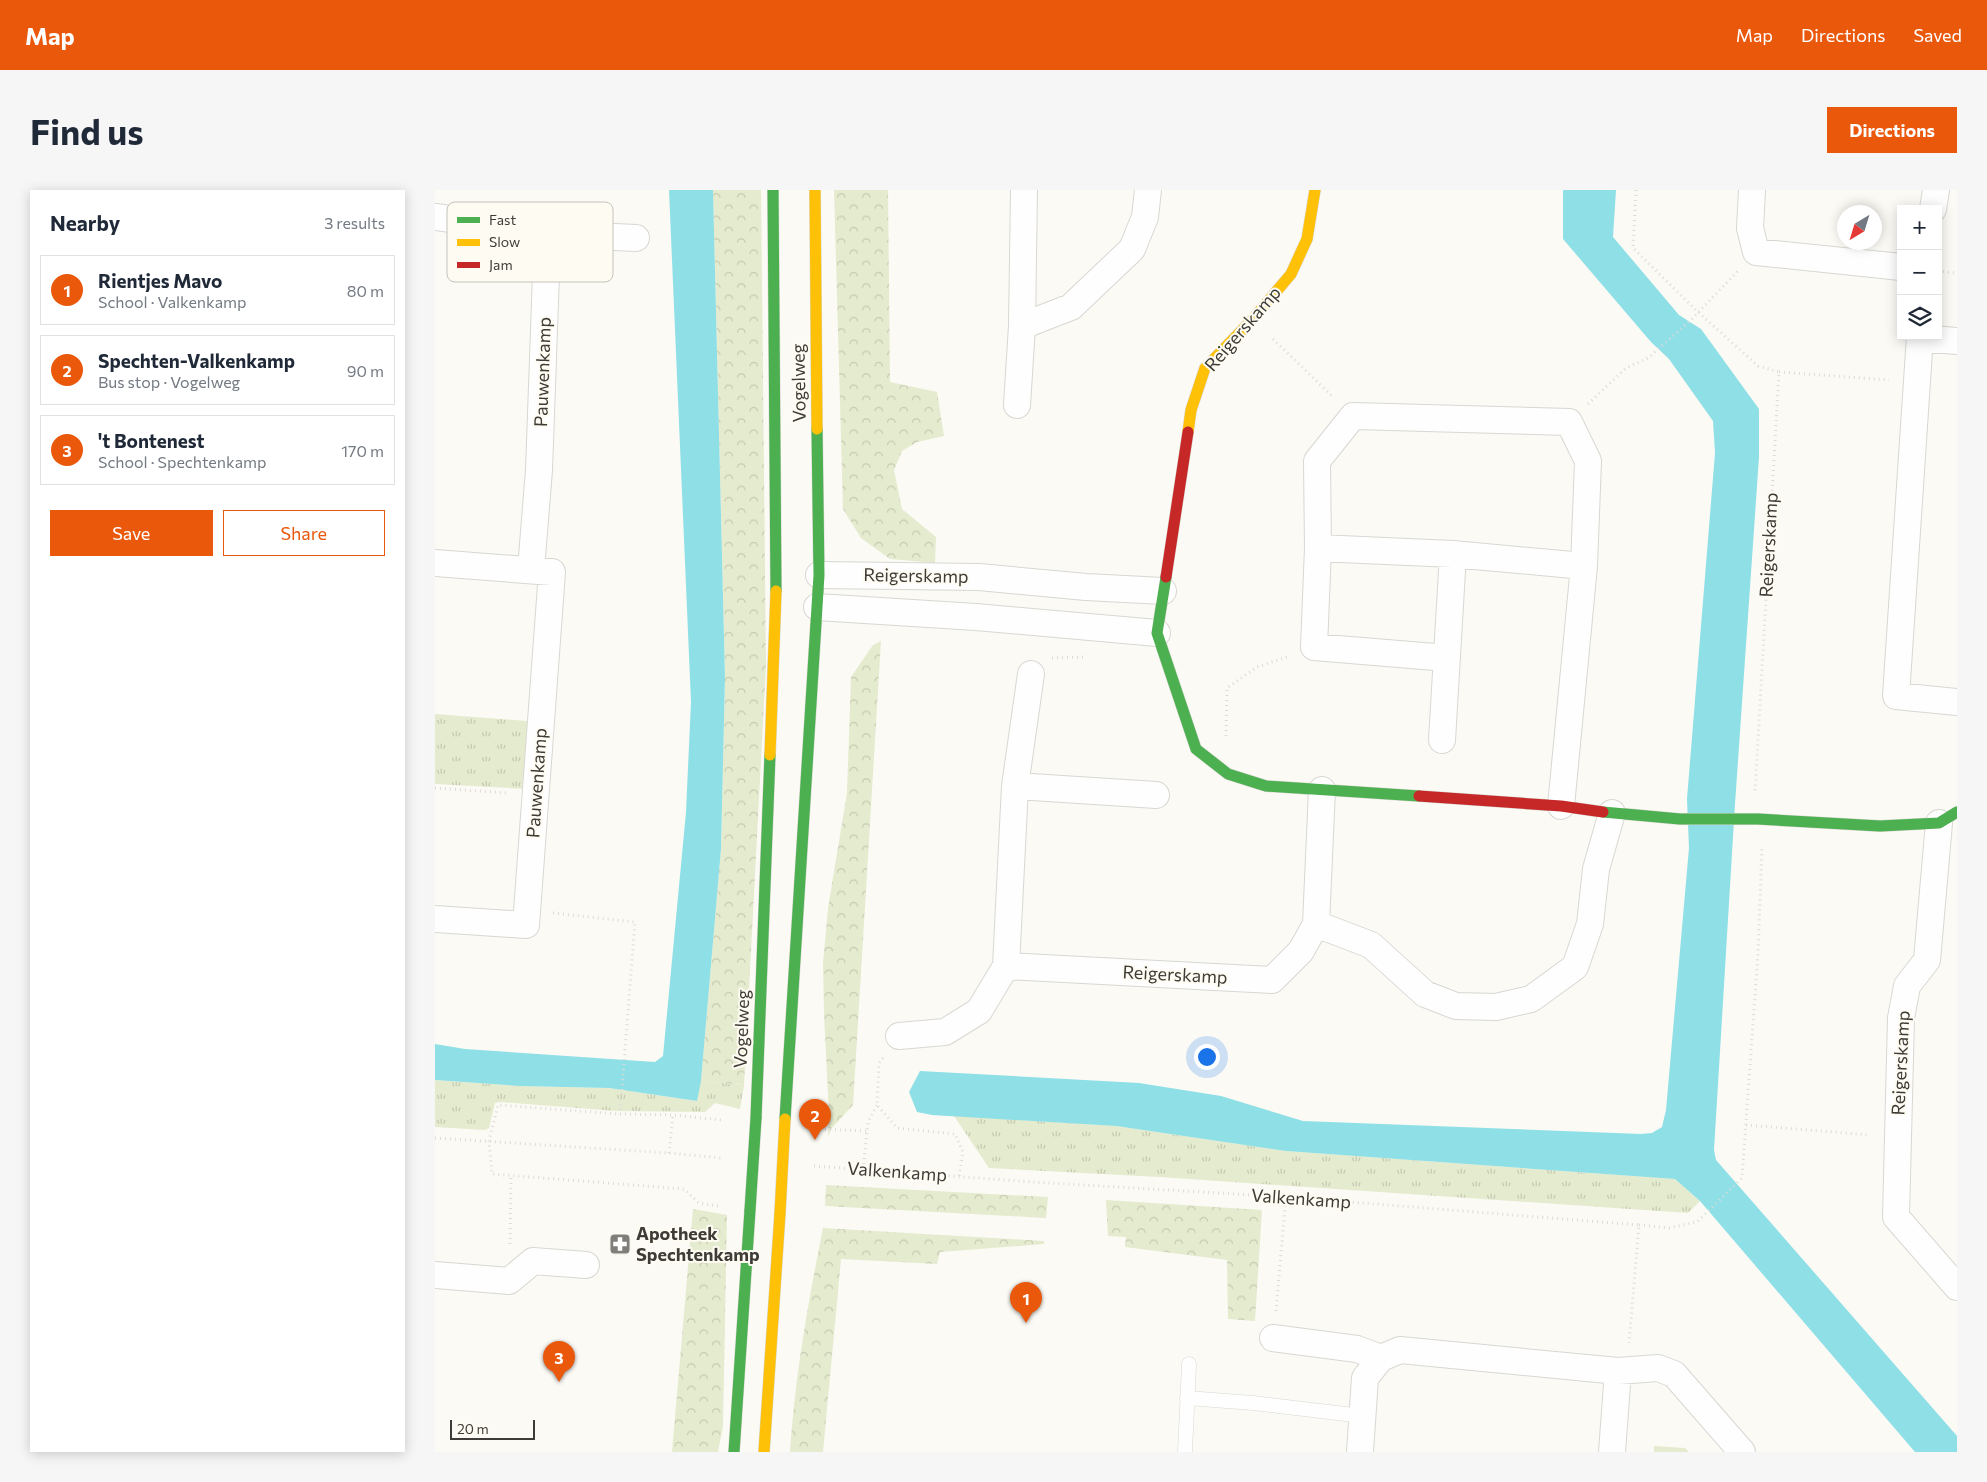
<!DOCTYPE html>
<meta charset="utf-8">
<style>
:root{--surface:#fff;--page:#f6f6f7;--text:#1f2937;--muted:#747a83;--line:#e0e1e3;--accent:#ea580c}
body{margin:0;font-family:Commissioner,sans-serif;background:var(--page);color:var(--text)}
.controls{position:absolute;right:15px;top:15px;display:grid;overflow:hidden;border-radius:0px;box-shadow:0 2px 12px #0003}
.controls button{width:45px;height:45px;display:grid;place-items:center;padding:0;border:0;border-bottom:1px solid var(--line);background:var(--surface);color:var(--text);font:25px sans-serif}
.compass{position:absolute;left:1402px;top:15px;width:45px;height:45px;border-radius:50%;background:var(--surface);box-shadow:0 2px 12px #0003;rotate:218deg}
.scale{position:absolute;left:15px;bottom:12px;width:85px;box-sizing:border-box;padding-left:5px;border:2px solid #3e3c36;border-top:0;font-size:14px;line-height:18px;white-space:nowrap;color:#3e3c36;-webkit-text-stroke:4px #fefcf2;paint-order:stroke}
.you{position:absolute;left:771px;top:866px;width:18px;height:18px;margin:-12px;border:4px solid #fff;border-radius:50%;background:#1a73e8;box-shadow:0 0 0 8px #1a73e833}
.badge{display:grid;place-items:center;width:32px;height:32px;border-radius:50%;background:var(--accent);color:#fff;font-size:16px;font-weight:700}
.pin{position:absolute;translate:-50% -41px;filter:drop-shadow(0 1px 2px #0008)}
.pin::after{content:'';position:absolute;top:26px;width:18px;height:15px;background:inherit;clip-path:polygon(0 0,100% 0,50% 100%)}
.list{margin:0;padding:0;list-style:none}
h2{display:flex;justify-content:space-between;align-items:center;height:65px;margin:0;padding:0 20px;font-size:21px}
h2 small{font-size:16px;font-weight:400;color:var(--muted)}
.list li{display:grid;grid-template-columns:32px 1fr auto;gap:15px;align-items:center;box-sizing:border-box;height:70px;margin:0 10px 10px;padding:0 10px;border:1px solid var(--line);border-radius:0px}
.list b{display:block;font-size:19px;white-space:nowrap}
.list p{margin:0;font-size:16px;white-space:nowrap;color:var(--muted)}
.list em{font-size:16px;font-style:normal;color:var(--muted)}
.actions{display:flex;gap:10px;padding:15px 20px}
.actions a{flex:1;padding:11px 0;border:1px solid var(--accent);border-radius:0px;text-align:center;font-size:18px;color:var(--accent)}
.actions .main{background:var(--accent);color:#fff}
.icon{flex:none;width:28px;height:28px;fill:none;stroke:currentColor;stroke-width:2;stroke-linecap:round;stroke-linejoin:round}
.map{position:relative;flex:none;width:1522px;height:1262px;overflow:hidden;border-radius:0px}
header{display:flex;align-items:center;gap:30px;box-sizing:border-box;height:70px;padding:0 25px;background:var(--accent);color:#fff}
header strong{font-size:24px}
nav{display:flex;gap:28px;margin-inline-start:auto;font-size:18px}
.intro{display:flex;align-items:center;justify-content:space-between;box-sizing:border-box;height:120px;padding:0 30px}
h1{margin:0;font-size:35px}
.button{padding:12px 22px;border-radius:0px;background:var(--accent);color:#fff;font-size:18px;font-weight:700}
main{display:flex;gap:30px;padding:0 30px}
aside{flex:1;background:var(--surface);border-radius:0px;box-shadow:0 2px 12px #0003}
.map>svg:first-child{display:block}
.grass{fill:url(#grass-tufts)}
.forest{fill:url(#forest-crowns)}
.water{fill:#8edfe6}
.lines{fill:none;stroke-linecap:round;stroke-linejoin:round}
.lane-casing{stroke:#d8d7d2;stroke-width:15}
.street-casing{stroke:#d8d7d2;stroke-width:28}
.fast-casing{stroke:#d8d7d2;stroke-width:12}
.slow-casing{stroke:#d8d7d2;stroke-width:12}
.jam-casing{stroke:#d8d7d2;stroke-width:12}
.path{stroke:#dcdbda;stroke-width:3;stroke-dasharray:1 4;stroke-linecap:butt}
.lane{stroke:#fefefe;stroke-width:14}
.street{stroke:#fefefe;stroke-width:26}
.fast{stroke:#4caf50;stroke-width:11}
.slow{stroke:#ffc107;stroke-width:11}
.jam{stroke:#c62828;stroke-width:11}
.fast-bridge-casing{stroke:#d8d7d2;stroke-width:12;stroke-linecap:butt}
.slow-bridge-casing{stroke:#d8d7d2;stroke-width:12;stroke-linecap:butt}
.fast-bridge{stroke:#4caf50;stroke-width:11}
.slow-bridge{stroke:#ffc107;stroke-width:11}
.labels{text-anchor:middle;stroke-width:4;stroke-linejoin:round;paint-order:stroke}
.street-label{font-size:18px;fill:#3e3c36;stroke:#fefcf2}
.poi-label{font-size:18px;font-weight:bold;fill:#3e3c36;stroke:#fefcf2;text-anchor:start}
.key{fill:#fefcf2;stroke:#c4c2ba;stroke-width:1}
.key-label{font-size:14px;fill:#3e3c36}
</style>
<header>
<strong>Map</strong>
<nav><a>Map</a><a>Directions</a><a>Saved</a></nav>
</header>
<div class="intro"><h1>Find us</h1><a class="button">Directions</a></div>
<main>
<aside>
<h2>Nearby<small>3 results</small></h2>
<ul class="list">
<li><span class="badge">1</span><div><b>Rientjes Mavo</b><p>School · Valkenkamp</p></div><em>80 m</em></li>
<li><span class="badge">2</span><div><b>Spechten-Valkenkamp</b><p>Bus stop · Vogelweg</p></div><em>90 m</em></li>
<li><span class="badge">3</span><div><b>'t Bontenest</b><p>School · Spechtenkamp</p></div><em>170 m</em></li>
</ul>
<div class="actions"><a class="main">Save</a><a>Share</a></div>
</aside>
<div class="map">
<svg width="1522" height="1262" viewBox="0 0 1522 1262">
<defs>
<pattern id="grass-tufts" width="24" height="20" patternUnits="userSpaceOnUse" patternTransform="scale(1.25)"><rect width="24" height="20" fill="#e5ebce"/><path d="M3 7l-1-3M5 7V3M7 7l1-3M15 17l-1-3M17 17v-4M19 17l1-3" fill="none" stroke="#c6cab2"/></pattern>
<pattern id="forest-crowns" width="20" height="18" patternUnits="userSpaceOnUse" patternTransform="scale(1.25)"><rect width="20" height="18" fill="#e5ebce"/><path d="M2 6a3 3 0 1 1 6 0M12 15a3 3 0 1 1 6 0" fill="none" stroke="#c6cab2"/></pattern>
</defs>
<rect width="100%" height="100%" fill="#fbfaf5"/>
<path class="grass" d="M0,524l105,8 -14,67 -91,-5z
M0,890l85,6 89,2 87,13 5,-20 43,4 -4,24 -25,-6 -10,9 -89,-1 -116,-9 -5,1 -6,25 -4,2 -50,-3z
M519,926l162,10 170,25 389,28 25,22 -12,12 -528,-36 -171,-9z"/>
<path class="forest" d="M278,0h48l5,475 -22,420 -43,-4 20,-232 4,-171z
M399,0h54l2,192 47,10 7,44 -27,6 -15,9 -8,19 8,39 34,28 -1,26 -45,-4 -29,-21 -18,-29z
M446,451l-28,464 -22,24 -3,8 1,-24 -5,-98 -1,-52 5,-55 19,-115 4,-116 22,-32z
M391,995l222,12 -2,21 -221,-12z
M671,1010l156,10 -7,111 -27,-2 -1,-59 -102,-13 1,-10 -18,-1z
M258,1019l34,6 -4,211 -5,26h-46z
M388,1038l221,13v3l-104,8 -3,12 -96,-5 -18,193h-33c5,-76 18,-149 33,-224z
M1219,1256l31,2 4,4h-35z"/>
<path class="water" d="M234,0h44l12,488 -4,171 -20,232 -4,20 -88,-13 -89,-2 -85,-6v-36l30,5 190,13 8,-6 23,-244 5,-110z
M1128,0h53l-3,47 66,78 22,14 58,80v48l-24,347 -21,346 2,10 241,276v16h-42l-215,-251 -25,-22 -389,-28 -170,-25 -184,-11 -15,-3 -8,-20 11,-21 219,12 82,13 82,25 338,13 11,-1 10,-6 4,-17 23,-262 -2,-49 28,-346 -2,-32 -44,-62 -18,-17 -88,-103z"/>
<g class="lines">
<g class="lane-casing">
<path id="lane" d="M752,1208l66,5 109,13
M750,1262l4,-88"/>
</g>
<g class="street-casing">
<path id="street" d="M1317,0l-2,38 6,24 145,15
M1498,19l3,-19
M0,27l30,4 20,7 66,6 -5,40 -7,196 -8,99
M116,44l85,4
M587,136l49,-19 61,-58 13,-32 3,-27
M1485,146l-24,360 61,6
M1485,148l37,3
M582,215l5,-79 2,-136
M883,358l135,6 131,12 4,-105 -19,-39 -216,-6 -36,45 1,87 -4,99 133,11
M0,373l117,9 -26,353 -91,-6
M384,385l160,2 107,10 77,4
M382,417l159,10 181,16
M1007,550l11,-186
M580,596l141,9
M1126,616l23,-240
M1504,633l-12,137 -20,26 -6,32 -5,199 61,70
M881,734l55,21 54,49 31,12 40,1 35,-8 44,-32 15,-43 6,-55 16,-56
M571,776l266,14 29,-29 15,-27 6,-134
M464,846l46,-4 34,-21 27,-45 9,-180 16,-112
M0,1085l74,6 24,-20 53,4
M838,1148l84,11 24,9
M925,1262l5,-74 16,-20 19,-8 218,21 40,-3 16,6 68,78
M1177,1262l6,-81"/>
</g>
<g class="fast-casing">
<path id="fast" d="M338,0l3,401
M731,387l-9,56 39,116 32,25 38,12 153,10
M1168,622l77,7h78l122,7 59,-3 18,-11
M321,928l14,-363
M350,929l34,-544 -2,-146
M299,1262l16,-242"/>
</g>
<g class="slow-casing">
<path id="slow" d="M380,0l2,239
M753,242l3,-22 14,-42 48,-49 38,-45 16,-35 8,-49
M335,565l6,-164
M329,1262l16,-239"/>
</g>
<g class="jam-casing">
<path id="jam" d="M731,387l22,-145
M984,606l142,10 42,6"/>
</g>
<path class="path" d="M1201,0l-3,58 66,65 59,53 21,6 -24,420
M1503,81l19,2
M838,149l60,58
M1344,182l110,8
M1153,214l38,-36 22,-10 43,-38 47,-49
M617,468l31,-1v-3
M791,546l1,-48 30,-21 33,-11
M0,598l73,5
M118,723l82,9 -15,192
M448,868l-4,5 -2,42 20,23 58,6 8,18 -4,25
M1311,935l124,10
M380,939l52,2
M0,948l234,15 52,5
M234,963l4,-38
M379,976l219,16 253,15 353,28 -10,118
M428,979l5,-47 9,-17
M283,1016l-19,-3 -15,-14 -192,-15 -3,-33 9,-36 122,9 53,1 48,5
M1204,1035l30,3 28,-6 45,-44 16,-224 4,-106
M75,1054l1,-69
M841,1121l10,-114"/>
<use href="#lane" class="lane"/>
<use href="#street" class="street"/>
<use href="#fast" class="fast"/>
<use href="#slow" class="slow"/>
<use href="#jam" class="jam"/>
<g class="fast-bridge-casing">
<path id="fast-bridge" d="M315,1020l6,-92"/>
</g>
<g class="slow-bridge-casing">
<path id="slow-bridge" d="M345,1023l5,-94"/>
</g>
<use href="#fast-bridge" class="fast-bridge"/>
<use href="#slow-bridge" class="slow-bridge"/>
</g>
<defs>
<g id="pharmacy-square" transform="scale(1.125)"><rect x="-9" y="-9" width="18" height="18" rx="4" fill="#807e79" stroke="#fefcf2"/><path d="M-2-6h4v4h4v4h-4v4h-4v-4h-4v-4h4Z" fill="#fff"/></g>
</defs>
<g fill-rule="evenodd">
<use href="#pharmacy-square" x="185" y="1054"/>
</g>
<g class="labels">
<g class="street-label">
<text transform="translate(808 139) rotate(-49)" y="6">Reigerskamp</text>
<text transform="translate(108 182) rotate(-88)" y="6">Pauwenkamp</text>
<text transform="translate(364 193) rotate(-91)" y="6">Vogelweg</text>
<text transform="translate(1334 355) rotate(-87)" y="6">Reigerskamp</text>
<text transform="translate(481 386) rotate(1)" y="6">Reigerskamp</text>
<text transform="translate(102 593) rotate(-86)" y="6">Pauwenkamp</text>
<text transform="translate(740 785) rotate(3)" y="6">Reigerskamp</text>
<text transform="translate(307 839) rotate(-88)" y="6">Vogelweg</text>
<text transform="translate(1466 873) rotate(-87)" y="6">Reigerskamp</text>
<text transform="translate(462 982) rotate(4)" y="6">Valkenkamp</text>
<text transform="translate(866 1009) rotate(4)" y="6">Valkenkamp</text>
</g>
<g class="poi-label">
<text x="201" y="1050">Apotheek<tspan x="201" dy="21">Spechtenkamp</tspan></text>
</g>
</g>
<rect x="12" y="12" width="166" height="80" rx="8" class="key"/>
<rect x="22" y="27" width="23" height="6" fill="#4caf50"/>
<rect x="22" y="49" width="23" height="7" fill="#ffc107"/>
<rect x="22" y="72" width="23" height="6" fill="#c62828"/>
<g class="key-label">
<text x="54" y="35">Fast</text>
<text x="54" y="57">Slow</text>
<text x="54" y="80">Jam</text>
</g>
</svg>
<div class="controls">
<button>+</button>
<button>−</button>
<button><svg class="icon" aria-label="layers" viewBox="0 0 24 24"><path d="M12 4l9 5-9 5-9-5zM3 14l9 5 9-5"/></svg></button>
</div>
<svg class="compass" viewBox="-18 -18 36 36"><path d="M0-13l5 13h-10z" fill="#e53935"/><path d="M0 13l5-13h-10z" fill="#747a83"/></svg>
<div class="scale">20 m</div>
<div class="you"></div>
<div class="pin badge" style="left:591px;top:1133px">1</div>
<div class="pin badge" style="left:380px;top:950px">2</div>
<div class="pin badge" style="left:124px;top:1192px">3</div>
</div>
</main>
